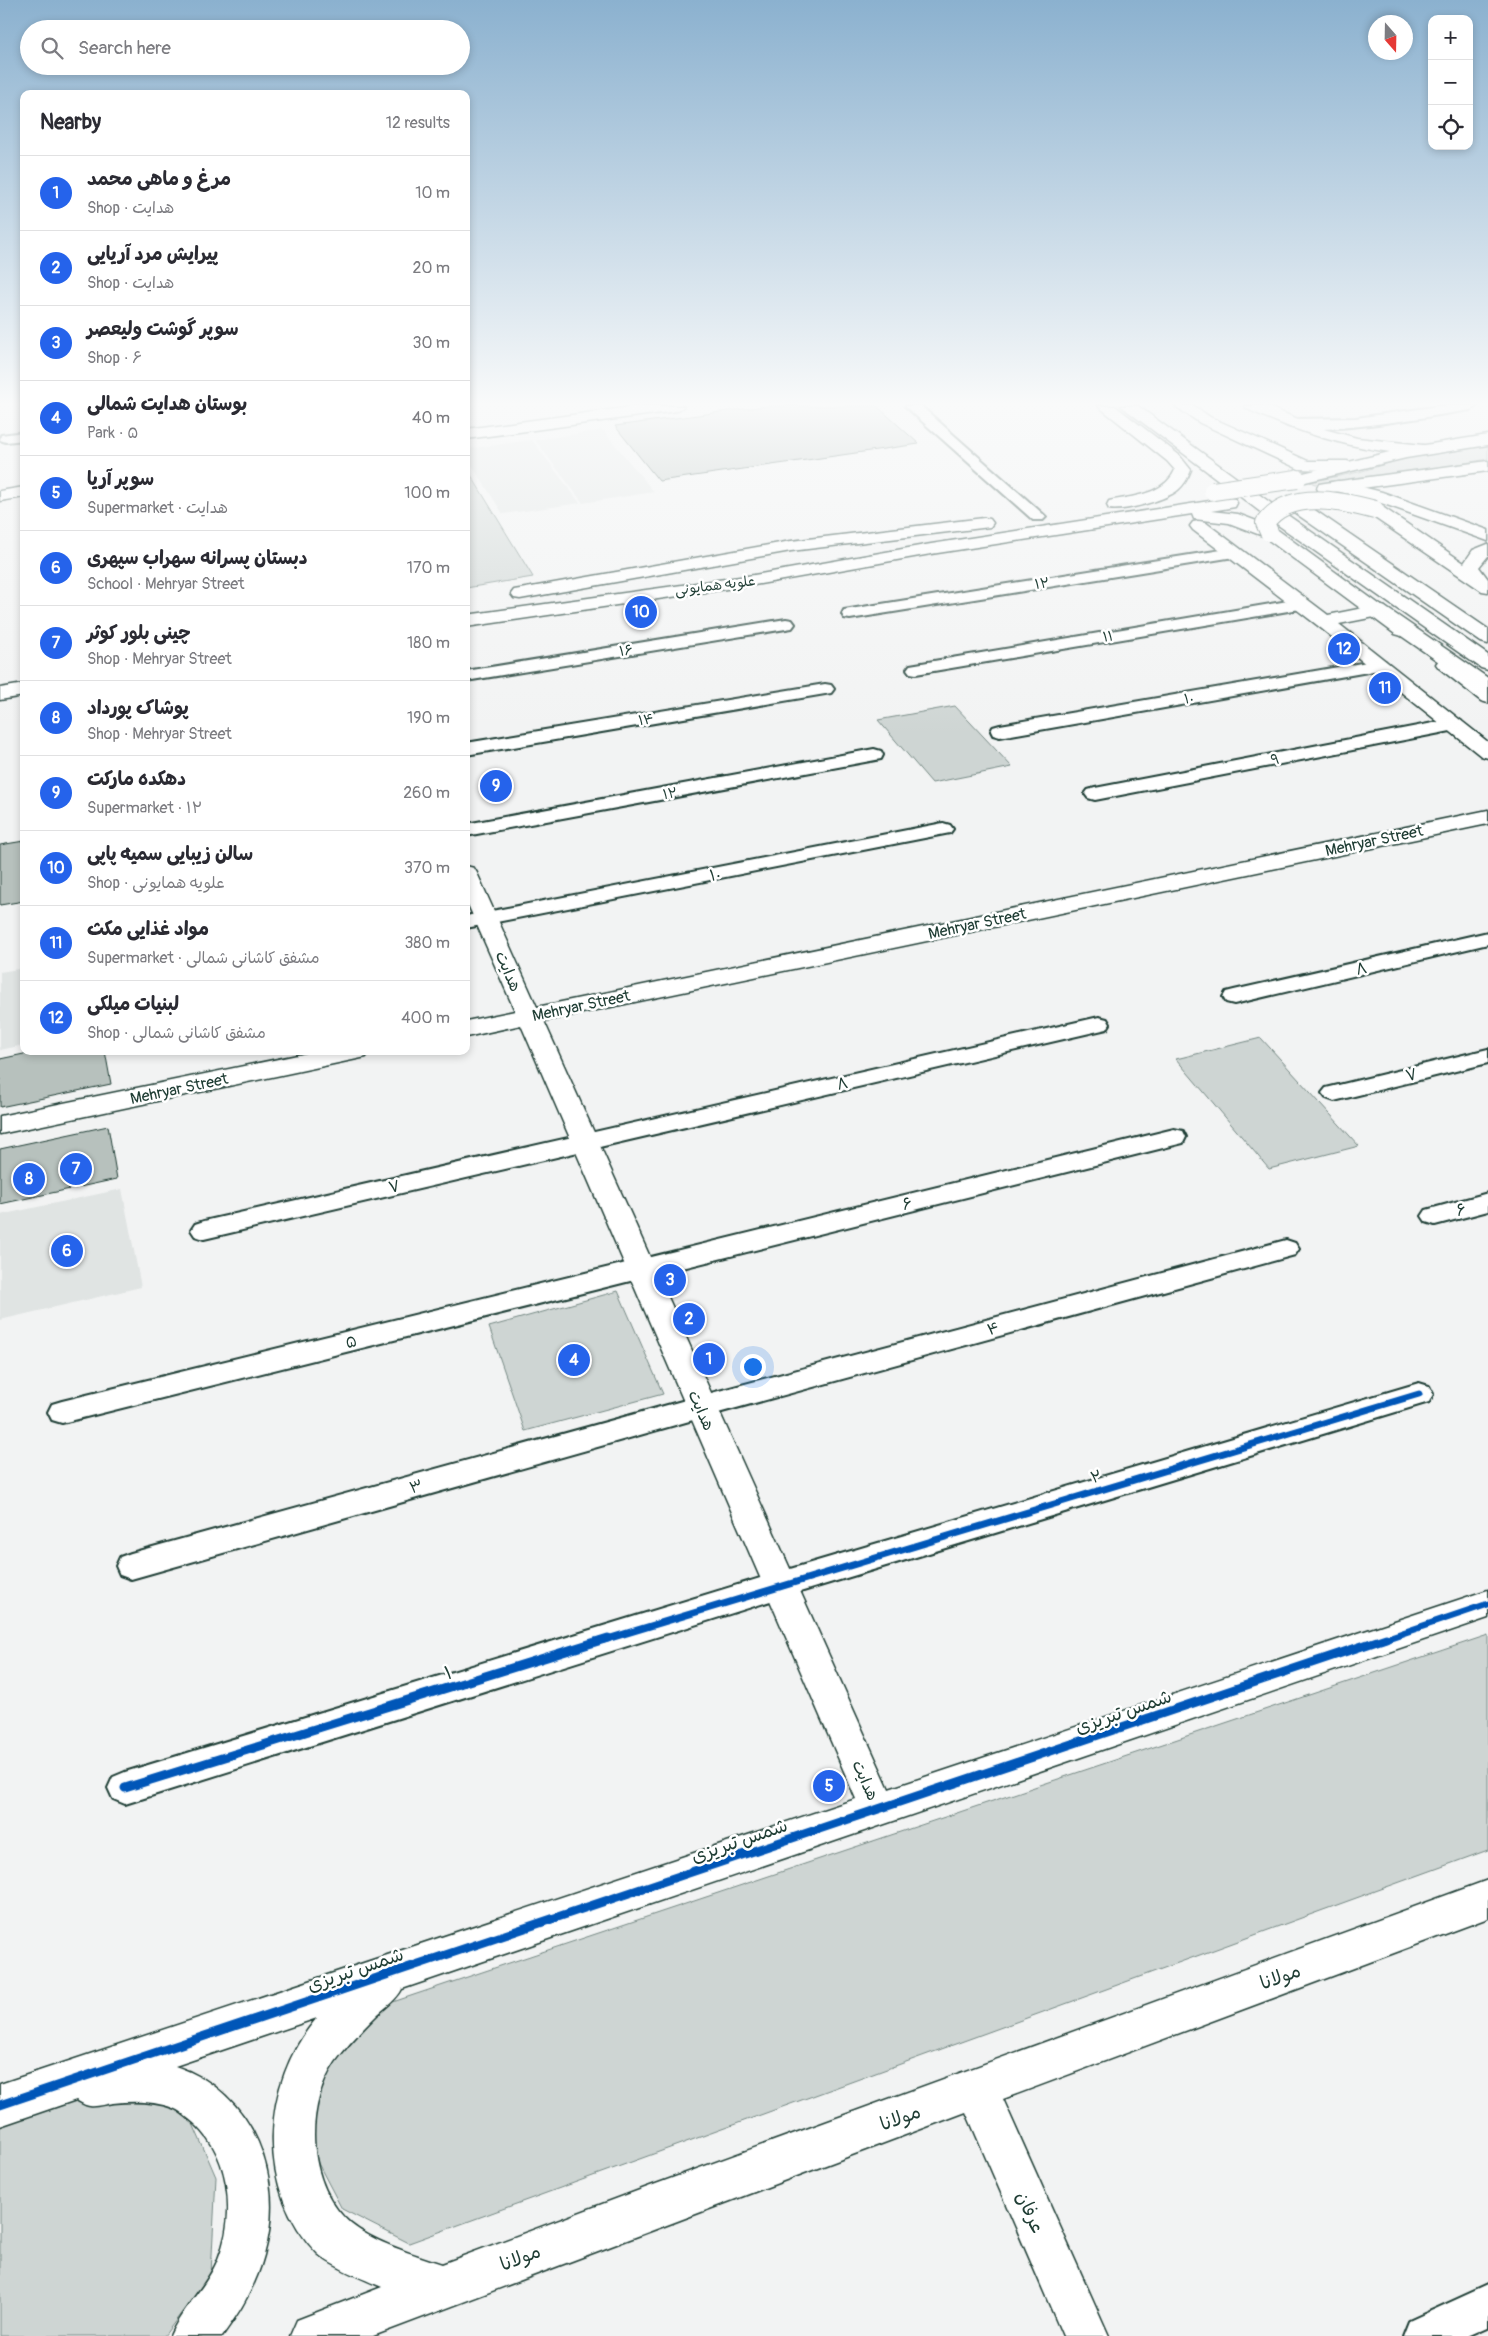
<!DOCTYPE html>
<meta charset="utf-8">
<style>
:root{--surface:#fff;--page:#f2f2f3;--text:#2b2b33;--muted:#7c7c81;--line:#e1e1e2;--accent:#2563eb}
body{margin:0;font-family:Pangolin,"Playpen Sans Arabic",sans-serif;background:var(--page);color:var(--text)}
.controls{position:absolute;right:15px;top:15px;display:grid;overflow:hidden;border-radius:10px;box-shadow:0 2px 8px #0003}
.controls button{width:45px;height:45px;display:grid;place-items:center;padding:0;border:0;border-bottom:1px solid var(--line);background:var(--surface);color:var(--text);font:25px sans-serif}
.compass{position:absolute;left:1368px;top:15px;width:45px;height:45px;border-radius:50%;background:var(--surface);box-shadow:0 2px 8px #0003;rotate:160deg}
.you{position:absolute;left:752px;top:1366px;width:18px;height:18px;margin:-12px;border:4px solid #fff;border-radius:50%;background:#1a73e8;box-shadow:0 0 0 8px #1a73e833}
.badge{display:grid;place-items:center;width:32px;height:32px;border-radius:50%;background:var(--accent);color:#fff;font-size:16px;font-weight:700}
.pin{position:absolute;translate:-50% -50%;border:2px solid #fff;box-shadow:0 1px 5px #0006}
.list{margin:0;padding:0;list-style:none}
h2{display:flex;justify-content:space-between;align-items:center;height:65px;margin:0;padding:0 20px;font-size:21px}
h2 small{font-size:16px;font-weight:400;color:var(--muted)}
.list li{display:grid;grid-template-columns:32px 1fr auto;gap:15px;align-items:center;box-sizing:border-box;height:75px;padding:0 20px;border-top:1px solid var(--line)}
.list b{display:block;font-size:19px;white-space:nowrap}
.list p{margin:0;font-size:16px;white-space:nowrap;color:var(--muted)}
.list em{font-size:16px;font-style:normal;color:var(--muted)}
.icon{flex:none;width:28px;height:28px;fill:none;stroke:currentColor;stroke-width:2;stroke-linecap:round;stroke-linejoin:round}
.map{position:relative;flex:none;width:1488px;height:2336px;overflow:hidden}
.search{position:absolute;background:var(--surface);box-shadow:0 2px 8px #0003;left:20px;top:20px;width:450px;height:55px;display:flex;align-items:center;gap:12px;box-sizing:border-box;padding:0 18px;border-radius:28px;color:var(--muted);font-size:19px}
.panel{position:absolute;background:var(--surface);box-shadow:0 2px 8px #0003;left:20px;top:90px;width:450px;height:965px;border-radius:10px}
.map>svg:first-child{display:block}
.built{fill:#e0e4e3}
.green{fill:#ced5d3;stroke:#768984}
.building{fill:#b7c1bd;stroke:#1f3d34}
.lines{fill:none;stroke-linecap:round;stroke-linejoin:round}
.minor-casing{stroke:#1f3d34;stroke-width:4}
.tertiary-casing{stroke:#1f3d34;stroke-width:3}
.secondary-casing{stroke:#1f3d34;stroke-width:3}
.primary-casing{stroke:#1f3d34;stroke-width:3}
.trunk-casing{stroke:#1f3d34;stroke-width:3}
.minor{fill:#fff;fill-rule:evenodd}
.tertiary{fill:#fff;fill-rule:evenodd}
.secondary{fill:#fff;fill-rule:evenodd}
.primary{fill:#fff;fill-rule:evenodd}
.trunk{fill:#fff;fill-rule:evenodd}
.secondary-bridge-casing{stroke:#1f3d34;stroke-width:20;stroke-linecap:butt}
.primary-bridge-casing{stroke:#1f3d34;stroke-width:20;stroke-linecap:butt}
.secondary-bridge{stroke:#fff;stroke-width:18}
.primary-bridge{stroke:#fff;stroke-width:18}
.cycleway-far1-casing{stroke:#fff;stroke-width:10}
.cycleway-casing{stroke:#fff;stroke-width:12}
.cycleway-far1{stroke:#0057b8;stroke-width:7}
.cycleway{stroke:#0057b8;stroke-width:9}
.labels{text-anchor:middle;stroke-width:5;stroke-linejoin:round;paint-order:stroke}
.far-street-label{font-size:14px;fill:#1f3d34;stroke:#fff}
.street-label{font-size:16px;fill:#1f3d34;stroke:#fff}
.near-street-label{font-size:19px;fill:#1f3d34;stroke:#fff}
</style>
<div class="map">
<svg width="1488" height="2336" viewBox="0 0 1488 2336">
<rect width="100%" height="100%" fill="#f2f3f3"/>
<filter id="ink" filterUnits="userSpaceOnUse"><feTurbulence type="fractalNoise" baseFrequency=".02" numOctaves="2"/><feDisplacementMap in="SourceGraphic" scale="10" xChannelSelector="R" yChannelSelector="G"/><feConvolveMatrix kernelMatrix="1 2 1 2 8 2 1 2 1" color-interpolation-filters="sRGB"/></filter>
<g filter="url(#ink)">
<path class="built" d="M603,430l51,62 -71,11 -48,-63z
M532,440l48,63 -77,11 -37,-58v-7z
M24,968v77l-24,5v-78z
M122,1189l19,98 -141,33v-105z"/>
<path class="green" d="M1488,445v14l-111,19 -62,6 -5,-2 49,-10 50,-15z
M466,467l67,110 -67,11z
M955,706l57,61 -80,16 -54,-63z
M1261,1038l98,108 -90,23 -93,-110z
M618,1291l45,103 -138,37 -36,-104z
M1488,1635v215l-1079,393 -67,-34 -32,-61 7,-79 40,-55z
M119,2095l65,8 32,74 -5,97 -47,62h-164v-217l50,-18z"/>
<path class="building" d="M766,406h111l42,38 -260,37 -44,-55z
M24,841v60l-24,4v-60z
M38,1051h67l6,33 -111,23v-48z
M108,1126l9,53 -117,25v-55z"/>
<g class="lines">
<g class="minor-casing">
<path id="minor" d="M905,406h16l122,108 3,3 -3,3h-10z
M1440,406h37l-7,4c-26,4 -174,31 -187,13l7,-4 66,-1z
M24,432v8l-18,2 -6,-2 1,-5z
M1234,548l6,2 2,3 -2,3 -390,63 -6,-1 -2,-4 2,-4 6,-1z
M1300,599l6,1 2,4 -2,4 -390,66 -6,-1 -3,-4 3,-4 6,-1z
M786,619l6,1 3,4 -3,4 -326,53v-10z
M1379,660l6,1 3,4 -3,4 -385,68 -7,-2 -2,-4 2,-4 7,-2z
M825,684l6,1 3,4 -3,4 -365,62v-12z
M1454,719l7,2 2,4 -2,4 -366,71 -7,-2 -3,-4 3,-4 7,-2z
M874,749l7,2 2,4 -2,4 -415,77v-12z
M943,823l7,2 3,4 -3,4 -484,95v-12z
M1488,932v12l-254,60 -8,-2 -3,-5 3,-5 8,-2z
M1099,1017l8,2 3,5 -3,5 -903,210 -9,-3 -4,-6 4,-6 9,-3z
M1488,1049v14l-154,38 -8,-3 -4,-5 4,-5z
M1174,1129l9,2 3,6 -3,6 -1121,280 -10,-3 -4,-8 4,-8 10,-3z
M1488,1193v18l-53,14 -9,-3 -4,-6 4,-6z
M1286,1240l9,3 4,6 -4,6 -595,163 -569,161 -11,-4 -4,-9 4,-9 11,-4 569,-157z
M1419,1383l10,3 4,8 -4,8 -649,196 -655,206 -12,-5 -5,-11 5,-11 12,-5 655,-200z
M1488,2285v43l-18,8h-67l6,-15z"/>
</g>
<g class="tertiary-casing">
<path id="tertiary" d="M639,406h45l-7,5 -211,28v-10z
M1245,406h21l54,22 37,10 66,7 6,2 2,3 -2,3 -6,2c-62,-3 -120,-20 -176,-46z
M1338,481l44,11 106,38v11l-118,-42 -38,-9 -2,-4 2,-4z
M24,487v10l-24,4v-10z
M1199,521l6,1 123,93 50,-10 7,2 2,4 -2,4 -46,9 149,118v16l-7,-2 -164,-131 -124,-95 -3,-4 3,-4z
M1488,810v14l-944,197 345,768 599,-199v28l-1086,371c-5,10 -16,18 -24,25 -15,15 -31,31 -43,48 -32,47 -28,124 16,162 22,18 64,31 91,40l203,-76 843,-308v38l-485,181 106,237h-46l-97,-224 -593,224h-83l7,-16 85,-33c-17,-7 -51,-21 -64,-33 -63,-64 -57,-171 -1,-236l-142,48c80,26 111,113 89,189 -8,30 -24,57 -42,81h-52c12,-28 37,-49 48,-77 19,-46 12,-109 -29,-140 -5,-4 -10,-9 -16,-11 -19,-7 -40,-7 -60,-5 -7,1 -16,4 -23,3 -4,0 -10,-4 -14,-6l-76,26v-42l856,-285 -335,-774 -55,12v-16l49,-10 -49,-111v-34l8,2 3,5 60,134z
M317,1051h53l-4,6 -9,2 -357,75v-18z"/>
</g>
<g class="secondary-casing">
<path id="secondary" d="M1488,435v10l-82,13 -109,26 -6,-2 -2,-3 2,-3 115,-28z
M1488,461v10l-163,22 -6,-1 -2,-4 2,-4 6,-1z
M1229,498l6,1 2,4 -2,4 -24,4 27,3 37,14 3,4 -3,4h-12l-34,-13 -35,-4 -2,-5 -261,40 -177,31 -288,42v-12l288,-40 177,-31z
M984,518l6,1 3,4 -3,4 -199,24 -271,48 -6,-1 -3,-4 3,-4 6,-1 271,-48z
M24,684v12l-24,4v-12z"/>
</g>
<g class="primary-casing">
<path id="primary" d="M1375,505l6,1 83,57 9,-13 15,-6v12l-9,11 9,12v13l-6,-1 -113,-77 -2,-4 2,-4z
M1269,527l6,1 134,98 2,4 -2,4 -7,2 -7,-2 -132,-98 -3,-4 3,-4z
M1446,658l7,2 35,27v16l-7,-2 -42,-33 -3,-4 3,-4z"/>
</g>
<g class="trunk-casing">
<path id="trunk" d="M1098,406h17l64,49 12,15c-3,8 -7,15 -13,20 -12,10 -54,22 -69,19l-2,-4 2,-4c23,-5 55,-6 66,-31l-8,-9z
M1121,406h17l145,106 205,143v15l-7,-2 -210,-148z
M1175,406h19l16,11 98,44h39l6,2 2,3 -2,3 -6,2 -48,-2 -99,-46z
M1294,499l6,1 188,129v15l-7,-2 -193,-134 -2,-4 2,-4z
M1378,605l7,2 103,71v15l-7,-2 -110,-76 -2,-4 2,-4z"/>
</g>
<use href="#minor" class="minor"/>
<use href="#tertiary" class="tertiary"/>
<use href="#secondary" class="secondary"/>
<use href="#primary" class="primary"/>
<use href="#trunk" class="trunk"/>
<g class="secondary-bridge-casing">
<path id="secondary-bridge" d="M1213,491l84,-12"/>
</g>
<g class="primary-bridge-casing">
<path id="primary-bridge" d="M1269,532l-4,-9c24,-34 75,-22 110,-13"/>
</g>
<use href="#secondary-bridge" class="secondary-bridge"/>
<use href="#primary-bridge" class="primary-bridge"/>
<g class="cycleway-far1-casing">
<path id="cycleway-far1" d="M604,1640l815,-246
M1382,1640l106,-36"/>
</g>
<g class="cycleway-casing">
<path id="cycleway" d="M125,1788l483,-150
M0,2105l1386,-467"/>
</g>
<use href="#cycleway-far1" class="cycleway-far1"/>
<use href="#cycleway" class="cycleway"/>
</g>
</g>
<linearGradient id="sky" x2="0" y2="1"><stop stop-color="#8bb1cf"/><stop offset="0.55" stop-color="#f9fafa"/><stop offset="1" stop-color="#f9fafa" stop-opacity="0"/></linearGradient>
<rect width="1488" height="734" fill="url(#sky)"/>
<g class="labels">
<g class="far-street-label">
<text transform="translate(1042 583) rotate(-9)" y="5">۱۲</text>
<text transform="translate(715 585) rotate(-7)" y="5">علویه همایونی</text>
<text transform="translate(1108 636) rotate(-10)" y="5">۱۱</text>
<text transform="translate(626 650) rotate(-9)" y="5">۱۶</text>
<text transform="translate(1189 698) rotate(-10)" y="5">۱۰</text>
<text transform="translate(646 719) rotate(-10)" y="5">۱۴</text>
<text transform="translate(1275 759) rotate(-11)" y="5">۹</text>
<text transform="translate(670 793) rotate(-10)" y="5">۱۲</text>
</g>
<g class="street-label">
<text transform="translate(1374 840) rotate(-12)" y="6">Mehryar Street</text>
<text transform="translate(715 874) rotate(-11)" y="6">۱۰</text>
<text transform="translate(977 923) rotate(-12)" y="6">Mehryar Street</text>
<text transform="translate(1361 968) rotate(-13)" y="6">۸</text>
<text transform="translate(509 971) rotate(67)" y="6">هدایت</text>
<text transform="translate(581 1005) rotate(-12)" y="6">Mehryar Street</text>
<text transform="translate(1411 1074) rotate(-14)" y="6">۷</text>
<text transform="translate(842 1083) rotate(-13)" y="6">۸</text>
<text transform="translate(179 1088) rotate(-12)" y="6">Mehryar Street</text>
<text transform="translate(394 1186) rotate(-13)" y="6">۷</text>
<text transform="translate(907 1203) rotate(-14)" y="6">۶</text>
<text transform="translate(1461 1209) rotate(-15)" y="6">۶</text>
<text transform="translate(993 1328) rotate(-15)" y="6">۴</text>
<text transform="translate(351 1341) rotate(-14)" y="6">۵</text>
<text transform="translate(702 1410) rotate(66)" y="6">هدایت</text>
<text transform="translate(1096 1476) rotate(-17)" y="6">۲</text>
<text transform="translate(416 1486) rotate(-16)" y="6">۳</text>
<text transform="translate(866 1780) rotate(66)" y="6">هدایت</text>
</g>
<g class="near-street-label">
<text transform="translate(448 1672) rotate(-17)" y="7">۱</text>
<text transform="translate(1123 1711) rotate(-19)" y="7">شمس تبریزی</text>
<text transform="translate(739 1840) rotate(-19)" y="7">شمس تبریزی</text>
<text transform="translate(355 1969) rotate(-19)" y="7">شمس تبریزی</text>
<text transform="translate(1280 1976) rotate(-20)" y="7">مولانا</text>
<text transform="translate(900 2117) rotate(-20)" y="7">مولانا</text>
<text transform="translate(1031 2212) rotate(66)" y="7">عرفان</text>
<text transform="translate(520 2257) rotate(-21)" y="7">مولانا</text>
</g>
</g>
</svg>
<div class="controls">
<button>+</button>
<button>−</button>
<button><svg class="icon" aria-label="locate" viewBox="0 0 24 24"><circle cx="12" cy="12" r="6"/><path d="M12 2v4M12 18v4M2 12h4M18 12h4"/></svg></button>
</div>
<svg class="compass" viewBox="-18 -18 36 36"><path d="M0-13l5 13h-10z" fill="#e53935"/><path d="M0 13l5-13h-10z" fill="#7c7c81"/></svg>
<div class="you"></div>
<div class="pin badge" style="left:709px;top:1359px">1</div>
<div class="pin badge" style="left:689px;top:1319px">2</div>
<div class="pin badge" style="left:670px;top:1280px">3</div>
<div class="pin badge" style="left:574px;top:1360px">4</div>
<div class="pin badge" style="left:829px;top:1786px">5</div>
<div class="pin badge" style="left:67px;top:1251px">6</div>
<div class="pin badge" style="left:76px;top:1169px">7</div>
<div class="pin badge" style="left:29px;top:1179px">8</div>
<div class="pin badge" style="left:496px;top:786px">9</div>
<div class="pin badge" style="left:641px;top:612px">10</div>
<div class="pin badge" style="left:1385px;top:688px">11</div>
<div class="pin badge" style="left:1344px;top:649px">12</div>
<div class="search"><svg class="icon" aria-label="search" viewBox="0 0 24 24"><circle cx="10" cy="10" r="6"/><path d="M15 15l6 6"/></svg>Search here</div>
<section class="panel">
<h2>Nearby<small>12 results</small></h2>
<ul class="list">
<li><span class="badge">1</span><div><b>مرغ و ماهی محمد</b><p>Shop · هدایت</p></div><em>10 m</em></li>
<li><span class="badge">2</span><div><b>پیرایش مرد آریایی</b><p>Shop · هدایت</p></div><em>20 m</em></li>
<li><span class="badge">3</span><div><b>سوپر گوشت ولیعصر</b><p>Shop · ۶</p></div><em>30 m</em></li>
<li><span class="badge">4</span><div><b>بوستان هدایت شمالی</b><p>Park · ۵</p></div><em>40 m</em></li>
<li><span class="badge">5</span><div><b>سوپر آریا</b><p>Supermarket · هدایت</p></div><em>100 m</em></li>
<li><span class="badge">6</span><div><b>دبستان پسرانه سهراب سپهری</b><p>School · Mehryar Street</p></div><em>170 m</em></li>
<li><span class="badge">7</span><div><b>چینی بلور کوثر</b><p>Shop · Mehryar Street</p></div><em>180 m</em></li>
<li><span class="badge">8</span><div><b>پوشاک پورداد</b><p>Shop · Mehryar Street</p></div><em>190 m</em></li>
<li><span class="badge">9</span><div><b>دهکده مارکت</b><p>Supermarket · ۱۲</p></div><em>260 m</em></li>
<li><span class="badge">10</span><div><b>سالن زیبایی سمیه پاپی</b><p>Shop · علویه همایونی</p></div><em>370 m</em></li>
<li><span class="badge">11</span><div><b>مواد غذایی مکث</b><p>Supermarket · مشفق کاشانی شمالی</p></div><em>380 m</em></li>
<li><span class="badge">12</span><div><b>لبنیات میلکی</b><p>Shop · مشفق کاشانی شمالی</p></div><em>400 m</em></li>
</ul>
</section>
</div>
